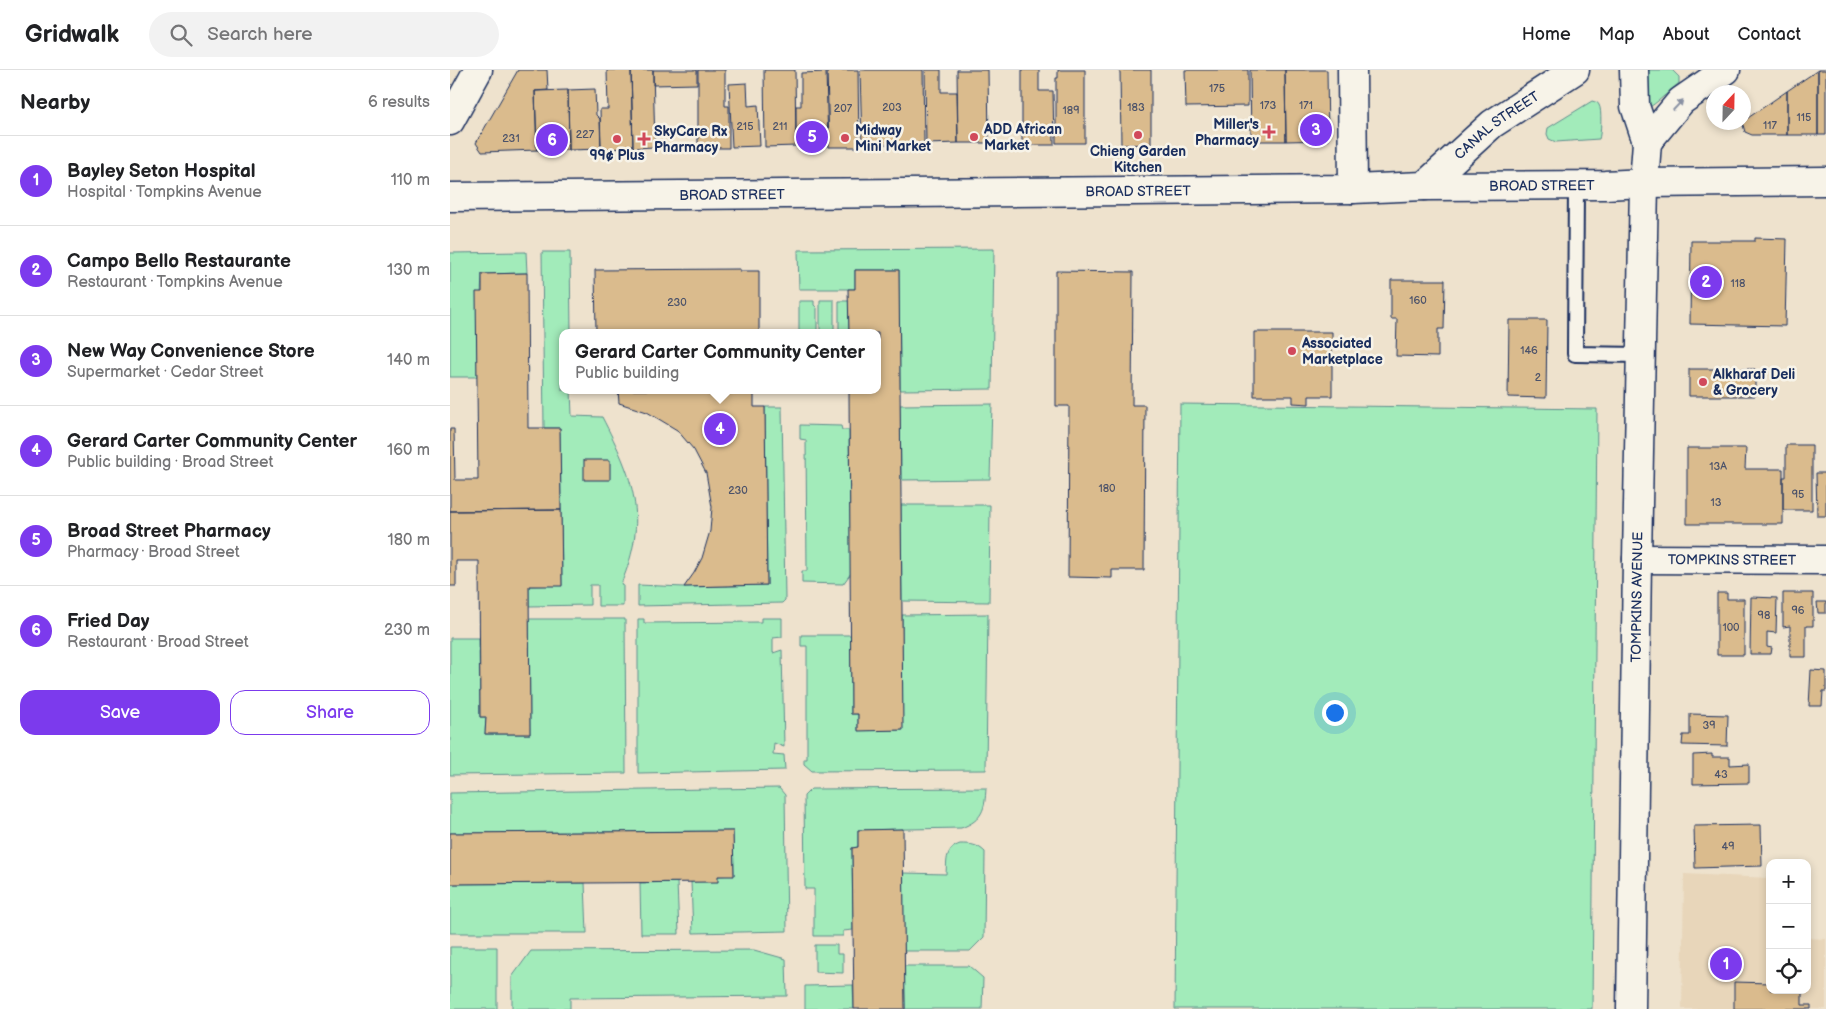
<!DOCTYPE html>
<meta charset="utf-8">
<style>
:root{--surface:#fff;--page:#f2f2f2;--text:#202124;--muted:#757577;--line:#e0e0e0;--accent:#7c3aed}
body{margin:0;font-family:"Balsamiq Sans",sans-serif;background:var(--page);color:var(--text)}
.controls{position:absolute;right:15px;bottom:15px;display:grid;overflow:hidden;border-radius:10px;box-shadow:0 2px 8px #0003}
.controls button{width:45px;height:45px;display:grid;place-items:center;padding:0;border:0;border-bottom:1px solid var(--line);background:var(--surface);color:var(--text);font:25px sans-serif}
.compass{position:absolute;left:1256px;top:15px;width:45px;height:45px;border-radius:50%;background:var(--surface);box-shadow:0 2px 8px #0003;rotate:22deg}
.you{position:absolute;left:884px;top:642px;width:18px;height:18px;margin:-12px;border:4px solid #fff;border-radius:50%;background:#1a73e8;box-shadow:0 0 0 8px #1a73e833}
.badge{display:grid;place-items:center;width:32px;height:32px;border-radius:50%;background:var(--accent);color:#fff;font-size:16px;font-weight:700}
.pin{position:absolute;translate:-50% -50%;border:2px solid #fff;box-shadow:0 1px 5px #0006}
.popup{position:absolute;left:109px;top:259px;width:322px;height:65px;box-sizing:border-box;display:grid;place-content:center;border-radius:10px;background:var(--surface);filter:drop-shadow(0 1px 4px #0005);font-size:16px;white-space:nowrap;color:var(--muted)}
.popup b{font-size:19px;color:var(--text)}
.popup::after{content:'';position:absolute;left:50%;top:100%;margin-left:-10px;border:10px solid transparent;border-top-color:var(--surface)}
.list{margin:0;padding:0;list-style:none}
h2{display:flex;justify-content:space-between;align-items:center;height:65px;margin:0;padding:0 20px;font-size:21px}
h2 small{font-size:16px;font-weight:400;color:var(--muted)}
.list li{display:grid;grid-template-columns:32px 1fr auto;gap:15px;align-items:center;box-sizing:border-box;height:90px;padding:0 20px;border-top:1px solid var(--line)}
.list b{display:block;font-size:19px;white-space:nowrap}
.list p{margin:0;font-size:16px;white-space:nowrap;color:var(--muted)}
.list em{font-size:16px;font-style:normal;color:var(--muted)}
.actions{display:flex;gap:10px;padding:15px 20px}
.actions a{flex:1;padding:11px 0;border:1px solid var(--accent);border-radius:15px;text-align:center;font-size:18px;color:var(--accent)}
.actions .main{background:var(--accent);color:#fff}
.icon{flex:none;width:28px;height:28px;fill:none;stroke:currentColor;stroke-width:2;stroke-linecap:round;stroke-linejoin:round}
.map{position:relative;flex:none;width:1376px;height:939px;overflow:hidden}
header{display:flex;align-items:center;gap:30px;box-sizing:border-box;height:70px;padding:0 25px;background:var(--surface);border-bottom:1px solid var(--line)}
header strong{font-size:24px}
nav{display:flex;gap:28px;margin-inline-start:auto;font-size:18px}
.search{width:350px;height:45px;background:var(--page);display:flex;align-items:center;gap:12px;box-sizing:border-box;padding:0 18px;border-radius:28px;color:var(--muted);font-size:19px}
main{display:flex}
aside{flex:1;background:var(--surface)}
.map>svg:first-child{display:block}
.built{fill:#e8d6ba}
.green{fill:#a2ebba;stroke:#5e8d8c}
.building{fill:#dabb8d;stroke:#1b2f5e}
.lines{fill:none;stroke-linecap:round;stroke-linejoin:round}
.lane-casing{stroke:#1b2f5e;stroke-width:18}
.street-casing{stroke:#1b2f5e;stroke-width:31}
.secondary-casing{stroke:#1b2f5e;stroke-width:31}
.lane{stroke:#f7f3e8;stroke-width:14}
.street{stroke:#f7f3e8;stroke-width:28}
.secondary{stroke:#f7f3e8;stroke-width:28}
.oneway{fill:#8991a3}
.poi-dot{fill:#d1495b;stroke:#f7f3e8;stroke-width:2}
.labels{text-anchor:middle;stroke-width:5;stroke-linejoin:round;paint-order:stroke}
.number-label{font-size:11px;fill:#4b526a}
.poi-label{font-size:14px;font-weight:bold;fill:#1b2f5e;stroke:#f7f3e8;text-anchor:start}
.street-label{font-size:14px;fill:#1b2f5e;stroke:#f7f3e8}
</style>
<header>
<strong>Gridwalk</strong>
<div class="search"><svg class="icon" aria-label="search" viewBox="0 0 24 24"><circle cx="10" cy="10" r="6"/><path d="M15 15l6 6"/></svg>Search here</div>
<nav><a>Home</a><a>Map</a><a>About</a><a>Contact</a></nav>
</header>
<main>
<aside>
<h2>Nearby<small>6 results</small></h2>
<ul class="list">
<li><span class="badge">1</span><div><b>Bayley Seton Hospital</b><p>Hospital · Tompkins Avenue</p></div><em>110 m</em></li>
<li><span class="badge">2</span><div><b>Campo Bello Restaurante</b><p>Restaurant · Tompkins Avenue</p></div><em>130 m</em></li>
<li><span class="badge">3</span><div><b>New Way Convenience Store</b><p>Supermarket · Cedar Street</p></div><em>140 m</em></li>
<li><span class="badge">4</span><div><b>Gerard Carter Community Center</b><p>Public building · Broad Street</p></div><em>160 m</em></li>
<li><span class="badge">5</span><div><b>Broad Street Pharmacy</b><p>Pharmacy · Broad Street</p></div><em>180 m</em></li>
<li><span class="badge">6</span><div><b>Fried Day</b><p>Restaurant · Broad Street</p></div><em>230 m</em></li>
</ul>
<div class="actions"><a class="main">Save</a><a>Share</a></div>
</aside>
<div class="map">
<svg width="1376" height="939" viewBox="0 0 1376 939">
<rect width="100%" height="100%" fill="#eee2cd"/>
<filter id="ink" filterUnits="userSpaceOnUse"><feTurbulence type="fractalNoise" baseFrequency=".02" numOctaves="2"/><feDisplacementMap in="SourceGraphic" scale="10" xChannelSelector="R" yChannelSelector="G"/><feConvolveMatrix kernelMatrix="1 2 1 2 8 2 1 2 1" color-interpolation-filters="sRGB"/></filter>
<g filter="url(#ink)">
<path class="built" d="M1234,804l86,4v112h37v-52l19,1v70h-144z"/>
<path class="green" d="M1193,0h29l7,7v6c-1,1 -26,23 -28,23 -1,1 -3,1 -4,1z
M1142,31c3,1 6,1 7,4 3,4 2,29 0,34l-43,3 -7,-3 -2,-5 1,-6z
M544,179l-2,140 -92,1 -1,-120h-44v19h-56l-1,-39z
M76,182l1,21 -45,1 -5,103h-27v-124z
M92,182h28l1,81h-9v57h9l1,26 30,1c32,62 47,101 19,167l2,1v21h-25v-21h-8v20l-61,1v-20l33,-1 -2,-157h-16z
M370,230h14v33h-14z
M349,231h15v4l3,3v25h-18z
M389,231h10v32h-10z
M542,334l-2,75 -89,1 -1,-75z
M730,334l417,5 -5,600h-417z
M315,337h17l3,193 -3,3 -144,3v-21l46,2 83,-2z
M350,355l41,1 1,4h7l2,143 -8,11 -41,-1v-12h5l-1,-131 -6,-1z
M451,435h89l-1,97 -87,-1z
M538,544l-2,156 -174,1 -8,-7v-5h3v-113h-6v-11h50v79h7v16h44v-115z
M311,548h21v19l-9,1v15l9,-3 2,97 -10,-4 -1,11 11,1 1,15 -147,3v-154h6v4l117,-1z
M79,549h96l1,154 -176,2v-137h29l1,79h6l-1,17h45z
M329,718l6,7 2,136 -94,2 -2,-51 27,-6 16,-1 -1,-44 -283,2v-40z
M536,718c-1,21 -3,32 -25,40l-103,2v17l-6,1 1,82 -10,1v5h-29v-47h-9l-1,-93 7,-7z
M510,774c10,0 17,0 25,8l-1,85 -14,14h-66l-1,-78 43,1c1,-14 -1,-25 14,-30z
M227,812l2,52h-38l-1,-51z
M135,813l2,50h-137v-49z
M365,875h22v9h6v19l-28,-1z
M0,877h47v62h-47z
M304,880l32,9 1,37 -217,2v11h-58v-32l19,-26z
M454,896h65l14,12 -1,31h-77z
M403,915l1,24h-49v-23z"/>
<path class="building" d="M68,0h29l1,20 -13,1 2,59 -55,2 -6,-9z
M157,0h24l2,78 -32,1 -1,-40h8z
M181,0h22l2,77 -22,1z
M203,0h44v14l-44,1z
M248,0h27v36h4v42h-31z
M314,0h31l1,76 -31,1z
M377,0h31l1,77h-30z
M410,0h63l1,73 -62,2z
M475,0h16v22h16l1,51 -32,1z
M507,0h31l1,73h-31z
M572,0h17v21h14l1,54h-32z
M608,0h27v73h-29v-65h2z
M670,0h31v74l-30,1z
M735,0h63v36l-62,1z
M800,0h35l1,71h-35z
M835,0h42l1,70 -42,1z
M1368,0v65h-31v-44z
M1368,0h8v65h-8z
M376,2l2,74h-32v-40h5v-33z
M297,13l1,23 10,-1 2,41 -28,1 -3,-63z
M145,19l1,26 4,4 1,30 -32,1 -1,-60z
M118,20l1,60h-32l-2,-59z
M1337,21v44h-35l-7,-3 -2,-7 2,-5z
M1305,168l32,1 -2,87 -95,-2 1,-83h64z
M290,199v2h19v62h-163l-1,-63z
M405,200h44l4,460 -45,1v-17h-7l-2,-324h29v-57h-29l-1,-44h7z
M606,201l77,1 -1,133h13l-1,165h-32v8l-44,-1 1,-171h-13z
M77,203l1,155h32l1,82 -111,1v-82h4l1,51h23l-2,-188h6v-18z
M941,210h54l-1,49h-6v28l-42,-1 1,-37h-6z
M1059,250h38l-1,78 -38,-1z
M804,262h78v64h-23v8l-16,-1v-7h-39z
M1239,299h66v27h-66z
M168,320h136v17h11l2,178 -83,2 10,-14 8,-15 8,-27 2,-24 -6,-34 -12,-23 -17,-20 -30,-18 -28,-9z
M1336,375h26v65h-29v-33h3z
M1237,378h59l-1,21h38v55h-96z
M134,390h26v20h-26z
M1366,403h10v43h-9z
M111,440l1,76h-33l1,148h-45l1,-17h-6l-1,-156h-23v25h-6v-75z
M1267,523h10v6h17v56h-27z
M1333,523h30v33h-7v31h-16v-31l-7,1z
M1301,527l26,1 -1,35 -9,-1v15l5,1 -1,6h-21z
M1367,532h9v11h-8z
M1361,600l15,1v20h-3l-1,15h-13z
M1240,644l38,1 -1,31 -45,-1 1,-10h7z
M1262,684v3h18v8l19,-1v19l-56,1v-29z
M1311,755l1,41 -67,2 -1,-42z
M453,759l2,180h-51l-2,-161 6,-1v-17z
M283,761l1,45h-16v6l-268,2v-51z
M1284,912l36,1v7h32v15h9v4h-77z"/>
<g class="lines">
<g class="lane-casing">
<path id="lane" d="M1126,115l-1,169 66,1"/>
</g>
<g class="street-casing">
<g id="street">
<path d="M902,0l1,119"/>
<path d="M1184,0l1,36 12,36 -3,41"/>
<path d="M0,51l28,-51"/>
<path d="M1197,72l34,-41 45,-31"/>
<path id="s1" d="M974,116l68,-62 83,-54"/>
<path id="s2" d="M1187,489l189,1"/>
</g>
</g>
<g class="secondary-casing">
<g id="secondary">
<path id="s3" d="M0,127l903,-8 71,-3 181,-1 39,-2 182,-2"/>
<path id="s4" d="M1181,939l6,-450 7,-376"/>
</g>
</g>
<use href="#lane" class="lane"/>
<use href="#street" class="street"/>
<use href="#secondary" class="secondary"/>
</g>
<defs><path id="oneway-solid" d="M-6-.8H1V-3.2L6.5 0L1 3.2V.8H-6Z" transform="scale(1.25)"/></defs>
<use class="oneway" href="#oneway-solid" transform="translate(1228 35) rotate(-47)"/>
</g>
<g class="poi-dot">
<path d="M816.5 54.5h5v5h5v5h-5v5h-5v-5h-5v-5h5z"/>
<circle cx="688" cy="65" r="5"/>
<circle cx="524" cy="67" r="5"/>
<circle cx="395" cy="68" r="5"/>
<circle cx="167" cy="69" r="5"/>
<path d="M191.5 61.5h5v5h5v5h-5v5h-5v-5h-5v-5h5z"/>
<circle cx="842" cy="281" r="5"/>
<circle cx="1253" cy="312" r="5"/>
</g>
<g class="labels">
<g class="number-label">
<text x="767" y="22">175</text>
<text x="818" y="39">173</text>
<text x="856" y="39">171</text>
<text x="442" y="41">203</text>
<text x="686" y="41">183</text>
<text x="393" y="42">207</text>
<text x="621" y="44">189</text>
<text x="1354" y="51">115</text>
<text x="1320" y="59">117</text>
<text x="295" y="60">215</text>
<text x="330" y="60">211</text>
<text x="135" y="68">227</text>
<text x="61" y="72">231</text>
<text x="1288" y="217">118</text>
<text x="968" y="234">160</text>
<text x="227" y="236">230</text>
<text x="1079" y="284">146</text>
<text x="1088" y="311">2</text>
<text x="1268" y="400">13A</text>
<text x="657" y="422">180</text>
<text x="288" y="424">230</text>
<text x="1348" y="428">95</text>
<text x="1266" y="436">13</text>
<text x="1348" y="544">96</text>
<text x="1314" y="549">98</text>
<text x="1281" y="561">100</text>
<text x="1259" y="659">39</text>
<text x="1271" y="708">43</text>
<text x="1278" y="780">49</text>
</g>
<g class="poi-label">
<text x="809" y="59" text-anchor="end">Miller's<tspan x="809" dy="16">Pharmacy</tspan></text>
<text x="534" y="64">ADD African<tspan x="534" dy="16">Market</tspan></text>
<text x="405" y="65">Midway<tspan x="405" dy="16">Mini Market</tspan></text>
<text x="204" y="66">SkyCare Rx<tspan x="204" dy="16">Pharmacy</tspan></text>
<text x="688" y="86" text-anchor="middle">Chieng Garden<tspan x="688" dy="16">Kitchen</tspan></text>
<text x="167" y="90" text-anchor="middle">99¢ Plus</text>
<text x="852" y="278">Associated<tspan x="852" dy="16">Marketplace</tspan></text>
<text x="1263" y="309">Alkharaf Deli<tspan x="1263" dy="16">&amp; Grocery</tspan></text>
</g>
<g class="street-label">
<text dy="5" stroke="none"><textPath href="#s1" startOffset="95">CANAL STREET</textPath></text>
<text dy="5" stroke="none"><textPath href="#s3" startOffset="1092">BROAD STREET</textPath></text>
<text dy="5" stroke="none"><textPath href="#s3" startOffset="688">BROAD STREET</textPath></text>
<text dy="5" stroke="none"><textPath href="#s3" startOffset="282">BROAD STREET</textPath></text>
<text dy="5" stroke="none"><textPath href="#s2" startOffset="95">TOMPKINS STREET</textPath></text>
<text dy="5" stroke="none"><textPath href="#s4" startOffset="412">TOMPKINS AVENUE</textPath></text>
</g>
</g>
</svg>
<div class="controls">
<button>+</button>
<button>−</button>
<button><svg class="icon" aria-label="locate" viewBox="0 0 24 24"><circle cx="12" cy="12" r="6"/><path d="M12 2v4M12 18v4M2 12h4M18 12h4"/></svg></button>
</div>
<svg class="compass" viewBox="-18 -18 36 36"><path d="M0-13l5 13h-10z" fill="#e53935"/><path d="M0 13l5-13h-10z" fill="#757577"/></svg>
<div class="you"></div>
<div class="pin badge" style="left:1276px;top:894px">1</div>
<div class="pin badge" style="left:1256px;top:212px">2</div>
<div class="pin badge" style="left:866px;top:60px">3</div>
<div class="pin badge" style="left:270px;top:359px">4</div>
<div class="popup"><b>Gerard Carter Community Center</b>Public building</div>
<div class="pin badge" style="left:362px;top:67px">5</div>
<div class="pin badge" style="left:102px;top:70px">6</div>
</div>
</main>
